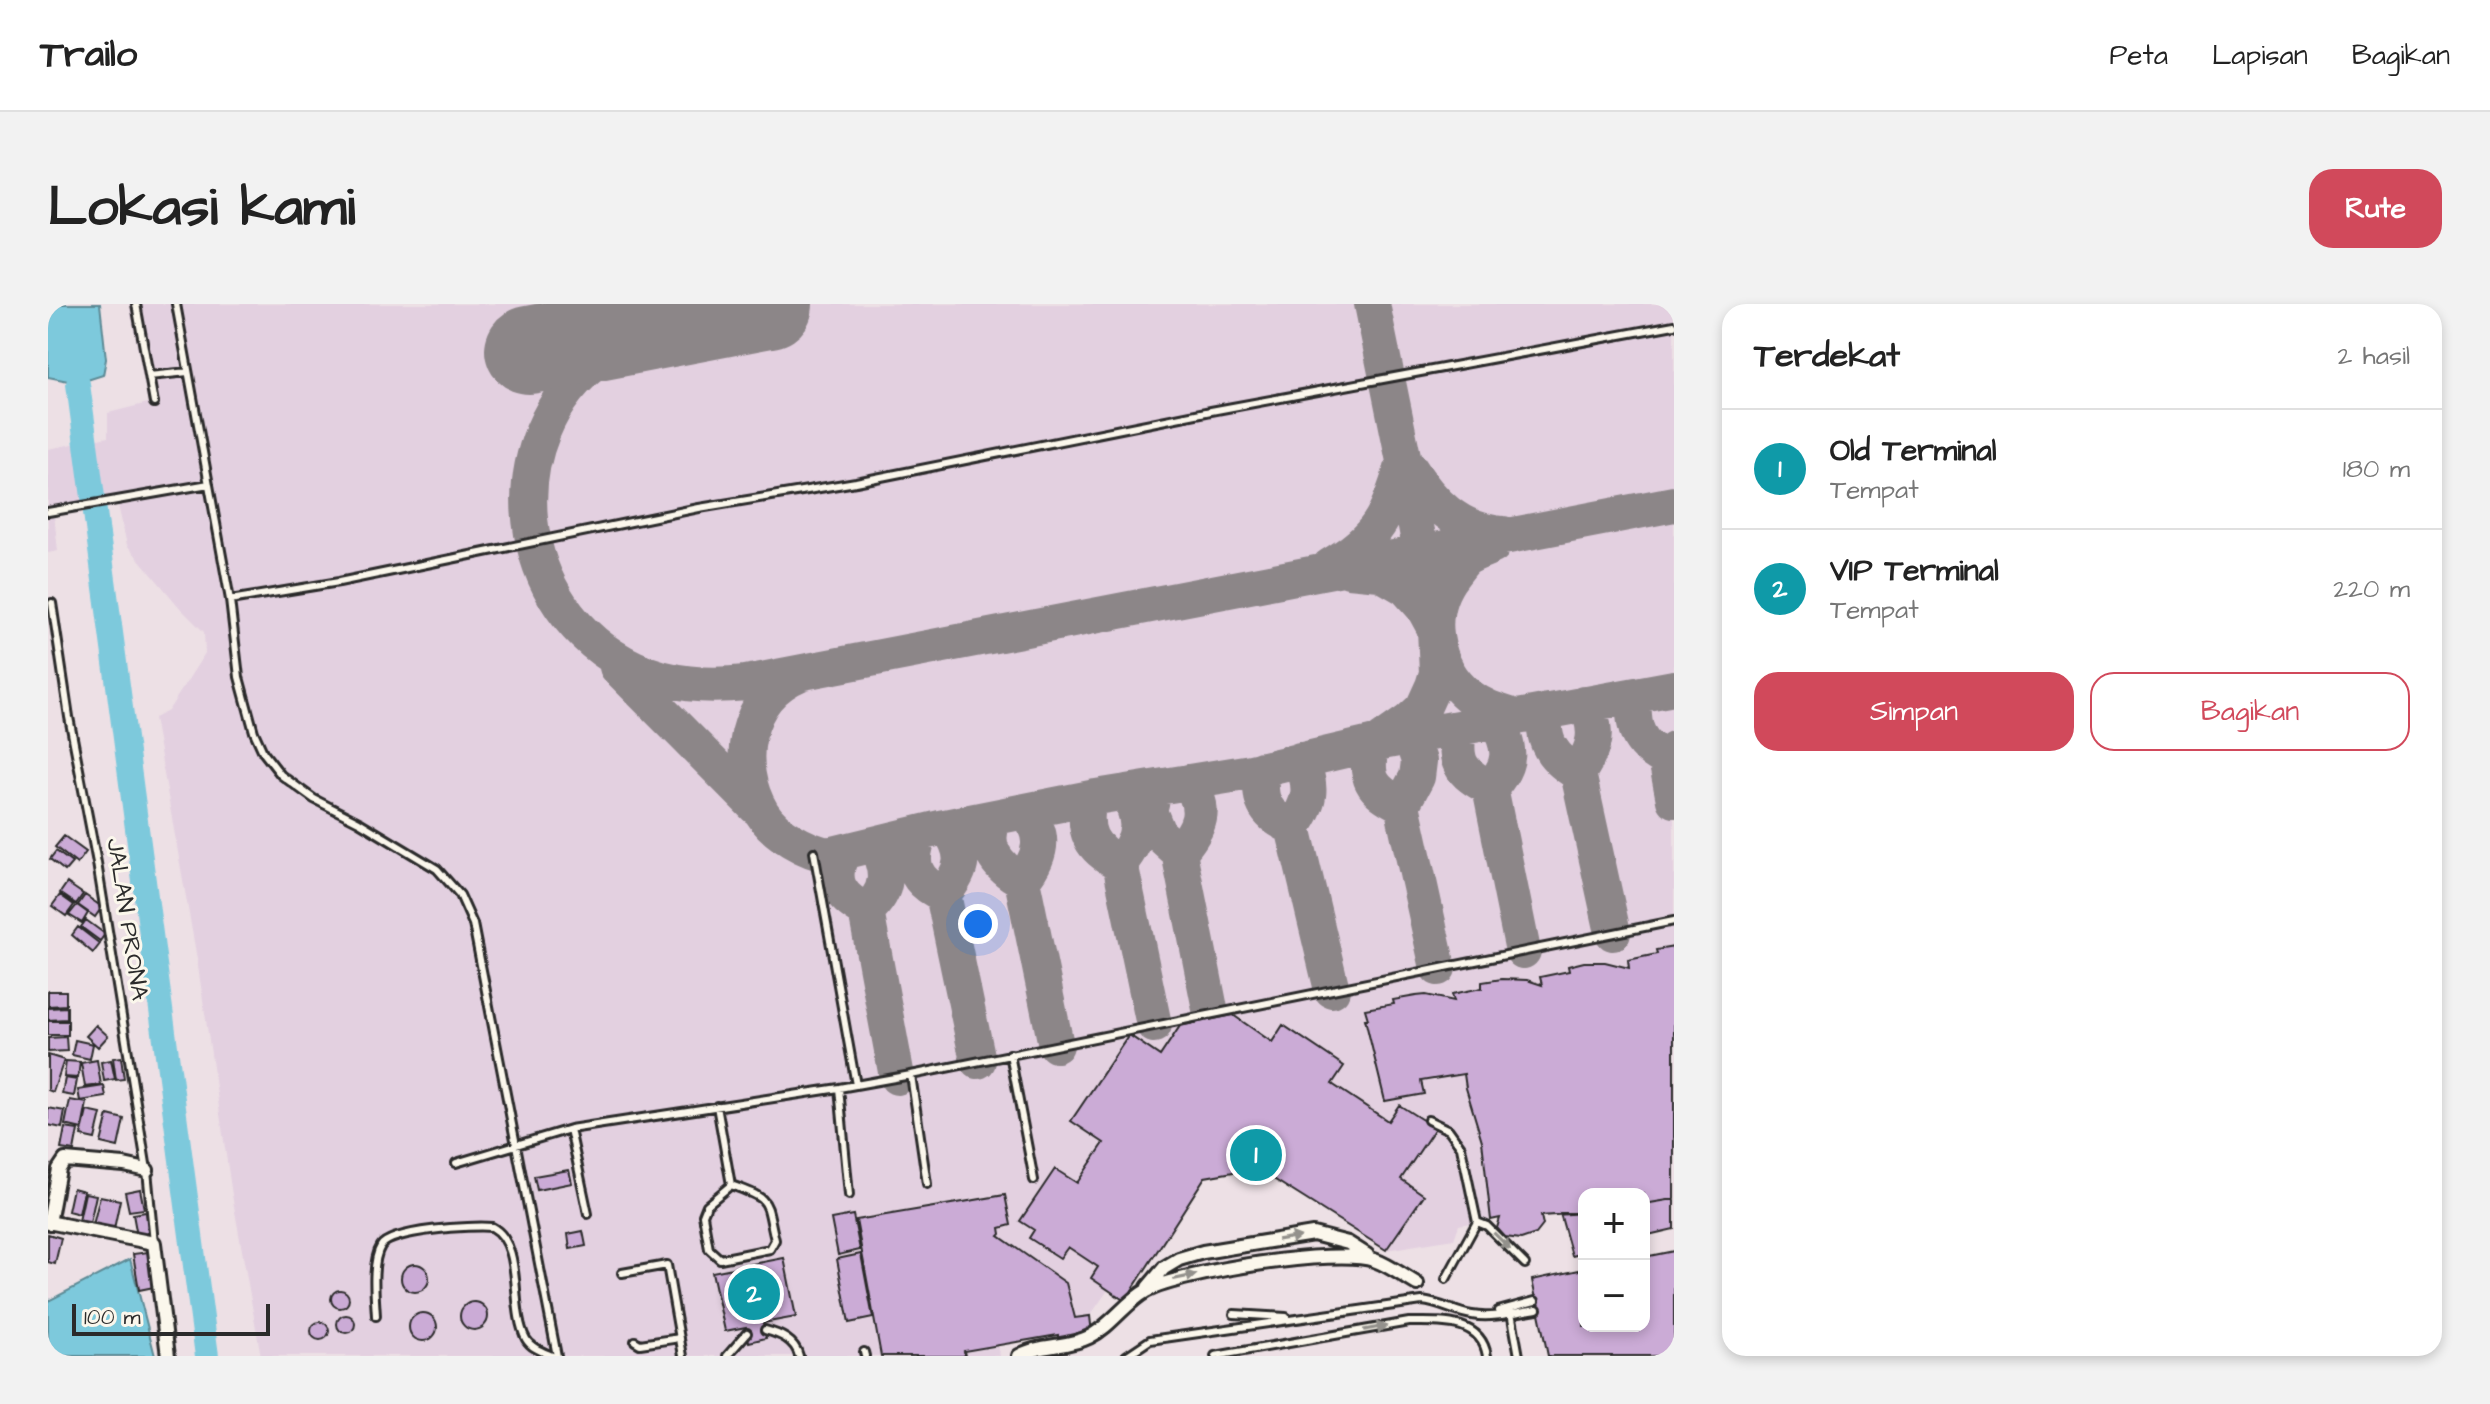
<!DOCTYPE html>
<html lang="id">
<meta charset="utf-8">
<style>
:root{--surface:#fff;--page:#f2f2f2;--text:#222;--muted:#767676;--line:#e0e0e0;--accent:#d1495b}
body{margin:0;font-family:"Architects Daughter",sans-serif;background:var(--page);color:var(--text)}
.controls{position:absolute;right:24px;bottom:24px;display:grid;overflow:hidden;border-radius:16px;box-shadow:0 4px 12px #0003}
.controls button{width:72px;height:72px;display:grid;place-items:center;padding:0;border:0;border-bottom:2px solid var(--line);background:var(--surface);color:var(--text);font:40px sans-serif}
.scale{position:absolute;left:24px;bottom:20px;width:198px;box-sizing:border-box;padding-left:8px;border:4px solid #2b2b2b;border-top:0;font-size:22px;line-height:28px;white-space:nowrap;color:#2b2b2b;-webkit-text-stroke:6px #fbf7ec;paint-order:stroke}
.you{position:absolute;left:930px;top:620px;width:28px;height:28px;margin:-20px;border:6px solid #fff;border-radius:50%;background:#1a73e8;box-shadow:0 0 0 12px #1a73e833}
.badge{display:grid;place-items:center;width:52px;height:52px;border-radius:50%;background:var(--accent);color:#fff;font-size:26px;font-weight:700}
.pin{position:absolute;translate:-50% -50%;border:4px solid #fff;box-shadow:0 2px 8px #0006}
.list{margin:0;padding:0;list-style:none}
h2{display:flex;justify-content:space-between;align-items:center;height:104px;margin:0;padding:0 32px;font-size:34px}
h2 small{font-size:26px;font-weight:400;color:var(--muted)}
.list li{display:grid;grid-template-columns:52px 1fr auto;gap:24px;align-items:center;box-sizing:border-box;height:120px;padding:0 32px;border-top:2px solid var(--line)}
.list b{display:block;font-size:30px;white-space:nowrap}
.list p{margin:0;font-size:26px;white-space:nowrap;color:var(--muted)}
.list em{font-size:26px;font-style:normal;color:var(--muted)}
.actions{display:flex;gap:16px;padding:24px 32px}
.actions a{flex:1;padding:18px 0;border:2px solid var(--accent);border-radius:24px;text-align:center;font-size:28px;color:var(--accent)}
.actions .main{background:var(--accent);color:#fff}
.map{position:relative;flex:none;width:1626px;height:1052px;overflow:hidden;border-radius:24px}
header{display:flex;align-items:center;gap:48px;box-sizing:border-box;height:112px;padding:0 40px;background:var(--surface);border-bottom:2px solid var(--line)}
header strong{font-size:38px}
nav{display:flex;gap:44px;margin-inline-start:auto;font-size:28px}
.intro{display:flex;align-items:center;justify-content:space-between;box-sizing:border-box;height:192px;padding:0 48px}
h1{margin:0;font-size:56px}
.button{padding:20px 36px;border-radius:24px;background:var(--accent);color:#fff;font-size:28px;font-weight:700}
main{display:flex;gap:48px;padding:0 48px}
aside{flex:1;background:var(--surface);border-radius:24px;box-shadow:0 4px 12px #0003}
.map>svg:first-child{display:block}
.built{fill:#e3d0e0}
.water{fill:#7dc9dc;stroke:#5c8a95;stroke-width:2}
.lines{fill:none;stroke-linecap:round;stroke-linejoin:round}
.river{stroke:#7dc9dc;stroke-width:24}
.taxiway{stroke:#8c8688;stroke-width:36}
.runway{stroke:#8c8688;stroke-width:88}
.building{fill:#cbabd6;stroke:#2b2b2b;stroke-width:2}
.lane-casing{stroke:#2b2b2b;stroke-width:12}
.street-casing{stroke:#2b2b2b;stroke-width:18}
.lane{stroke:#fbf7ec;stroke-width:6}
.street{stroke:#fbf7ec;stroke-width:12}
.oneway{fill:#93918c}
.labels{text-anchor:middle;stroke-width:6;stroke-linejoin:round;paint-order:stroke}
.street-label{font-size:24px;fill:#2b2b2b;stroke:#fbf7ec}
</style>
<header>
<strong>Trailo</strong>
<nav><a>Peta</a><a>Lapisan</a><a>Bagikan</a></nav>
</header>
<div class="intro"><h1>Lokasi kami</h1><a class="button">Rute</a></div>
<main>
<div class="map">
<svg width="1626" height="1052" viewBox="0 0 1626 1052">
<rect width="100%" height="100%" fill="#ede0e5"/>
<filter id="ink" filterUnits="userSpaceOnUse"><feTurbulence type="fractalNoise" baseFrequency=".0125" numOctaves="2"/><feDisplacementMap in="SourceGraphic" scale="16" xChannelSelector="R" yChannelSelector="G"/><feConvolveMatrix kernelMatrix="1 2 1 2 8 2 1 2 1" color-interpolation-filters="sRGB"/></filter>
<g filter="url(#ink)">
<path class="built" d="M81,0h1545v925l-30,7v-42h-60v59l-12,3 -13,-43 -17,3 1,9 -2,5 -11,8 -18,2 -7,-3 -8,-9 2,-10 -40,7 -5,14 -68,11 -130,-82 -51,9 -80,124 -17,-11 -18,26 2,18 -34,6 -1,-5 -59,10 2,11h-739l-29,-161 -36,-242 -42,-235 14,-7 37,-58 -1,-21 -23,-23 -54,-64 -9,-40 -64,10 4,36 -10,2v-104l60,-12v-24l40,-10z"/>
<path class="water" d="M0,0h52l6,55 -3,16 -25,8 -30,-6z
M82,955l25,97h-107v-55z"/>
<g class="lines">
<path class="river" d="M30,80l129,972"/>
<path class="taxiway" d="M1324,0l32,157 31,168
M655,13c-35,10 -72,19 -101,40 -111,80 -91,254 32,311 36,17 73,19 112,15l928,-179
M1361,163c22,35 49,64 94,67
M1445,242c-8,4 -20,7 -28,13 -4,4 -8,10 -12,15 -30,38 -20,94 17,123 14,11 30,15 46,20
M1282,262c49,-29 56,-48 73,-100
M1301,266l31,3 26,15 17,19 12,22 2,44 -4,13 -10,22 -14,13 -27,19
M569,363l139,140
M751,370c-55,23 -66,91 -37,139 13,21 44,38 67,42l111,-27 156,-31 155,-25 120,-28 303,-56
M1586,392c-2,32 3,48 32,63
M1536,400c17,25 10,46 -6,69l35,160
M1499,407c-8,30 7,48 31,62
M1411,424c-5,34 0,44 31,60
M1363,433l8,24 -2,16 -15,28 36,163
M1323,440c-6,35 -1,45 31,61
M1626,445l-8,10 8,41
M1252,456c14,27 10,43 -7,67l39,163
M1214,465c-4,30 1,46 31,58
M1442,484l33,163
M1442,484c22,-23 22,-40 6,-67
M1078,488c17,29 15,45 -6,71l34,162
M1106,488l-5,19 9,22 21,19 32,162
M1041,495c-7,32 1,50 31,64
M947,514c-15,27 2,49 27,62
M900,523c18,27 17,42 -5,67l35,167
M872,529c-12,30 -7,48 23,61
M1131,548c21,-24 29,-42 10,-70
M794,550c-13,28 -2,43 24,57
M974,576l34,165
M974,576c19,-23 25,-45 3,-68
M818,607l31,166
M818,607c24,-21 23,-40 9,-67"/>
<path class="runway" d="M481,46l240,-46"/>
</g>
<path class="building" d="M16,532l22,16 -9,12 -22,-17z
M8,547l16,12 -7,8 -15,-12z
M19,579l16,11 -7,10 -16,-11z
M12,591l14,10 -8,11 -14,-10z
M37,591l17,12 -7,10 -17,-12z
M29,601l11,8 -6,10 -13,-8z
M38,616l19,14 -5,7 -19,-14z
M30,623l22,17 -7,9 -21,-18z
M1626,643v252l-30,5v-10h-60v19l-43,3 2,9 -7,9 -15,5 -16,-2 -8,-9 3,-10 -9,2 -9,-79 -16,-53 -2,-14 -43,7 3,13 -39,7 -20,-82h3l-3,-10 29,-5 -1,-4 23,-4 10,-1 28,6 -2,-7 30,-6v-6l20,-3 25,1 15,5 -2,-8 29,-6 -1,-5 16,-4h21l24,6 -1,-8 29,-6 -1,-4z
M0,687h18v14l-18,1z
M19,703v12l-19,1v-12z
M1185,711l39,27 11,-17 61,41 -12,18 56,37 11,-16 36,23 -34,51 23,16 -38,55 -130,-82 -51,9 -80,124 -34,-23 7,-11 -30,-20 -8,11 -31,-20 5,-8 -14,-9 35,-52 22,14 27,-40 -33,-22 58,-86 31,21 20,-30z
M0,717h20v14h-20z
M48,721l12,11 -10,11 -12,-11z
M18,733l1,14 -19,1v-14z
M27,736l18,4 -3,15 -18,-4z
M0,751l16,5 -11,32 -5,-2z
M73,753l3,22 -8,1 -3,-22z
M49,756l4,25 -16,2 -4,-24z
M63,756l4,19 -11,2 -3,-19z
M18,757l14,1 -2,16 -14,-1z
M17,774l12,2 -3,16 -12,-2z
M56,782l2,11 -26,4 -2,-11z
M22,796l17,3 -5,26 -17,-4z
M0,804l17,3 -3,17 -14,-3z
M39,807l14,3 -6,25 -14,-3z
M60,811l16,4 -6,28 -17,-4z
M17,824l13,2 -4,21 -13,-2z
M521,866l3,13 -35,7 -3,-14z
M25,884l11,3 -5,23 -11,-3z
M92,885l4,20 -15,2 -4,-19z
M37,889l11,2 -6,28 -11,-2z
M957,891l6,30 -11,3 1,6 -2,2 67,47 9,35 15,-2 2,18 -34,6v-5l-94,16 1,5h-84l-25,-136z
M52,892l20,4 -6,29 -21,-4z
M1626,895v30l-30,7v-32z
M98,908l4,22 -13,2 -4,-22z
M1512,909h24v40l-12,3z
M805,911l7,35 -22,5 -7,-36z
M535,927l3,15 -16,3 -2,-15z
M0,930l13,4 -6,26 -7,-2z
M1626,947v105h-126l-16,-76 52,-11v57h60v-69z
M100,948l6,35 -15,3 -6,-36z
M813,950l12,64 -24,5 -12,-64z
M736,954l12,59 -33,6 3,15 -17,4 -3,-15 -21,4 -13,-59z
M353 974a14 14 0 1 1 28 0a14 14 0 1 1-28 0Z
M283 995a9 9 0 1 1 18 0a9 9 0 1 1-18 0Z
M412 1012a14 14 0 1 1 28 0a14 14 0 1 1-28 0Z
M361 1023a14 14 0 1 1 28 0a14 14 0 1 1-28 0Z
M289 1020a9 9 0 1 1 18 0a9 9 0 1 1-18 0Z
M263 1027a9 9 0 1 1 18 0a9 9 0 1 1-18 0Z"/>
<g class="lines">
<g class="lane-casing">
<path id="lane" d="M88,0l18,99
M128,0l54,296 9,77 15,55 9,20 18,23 33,24 45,23 78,47 23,26 13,29 84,432
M101,72l39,-4
M0,208l161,-28
M182,296l109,-18 360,-74 157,-26 355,-71 463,-86
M4,299l17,114 28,146 50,307 7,73
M766,548l42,233
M962,750l24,126
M863,771l16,109
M791,784l10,107
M669,802l14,79 -24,20 -4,10 6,34 11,10 50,-10 5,-9c-10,-41 -2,-40 -44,-55
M1380,816l21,10 12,17 16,75 -31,57
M522,825l18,85
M408,859l114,-34 269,-41 72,-13 763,-154
M1429,918l10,4 38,38
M574,969l45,-8 16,91
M1450,1007l37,-10
M1463,1008l8,44
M1186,1010l52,3
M328,1012c-1,-19 -5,-54 5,-70 10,-16 91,-21 111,-19 33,18 17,81 34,112 5,9 17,13 26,17
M717,1026c15,4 30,10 34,26
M587,1037l5,3 40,-6
M816,1048l1,4
M679,1052l20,-23
M1078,1052l24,-16 272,-39c19,2 32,11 50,14 20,4 45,-3 65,-6
M1167,1052l194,-34c30,0 72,-4 78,34"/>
</g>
<g class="street-casing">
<path id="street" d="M0,918l106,21 14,113
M1,919l10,-54 6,-9 59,5 23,5
M1100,983l16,-19 15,-9 24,-7 110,-18 35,9 19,12
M971,1052c21,-12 48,-8 70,-19 22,-11 36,-34 57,-46 35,-19 191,-44 228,-31 15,5 29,16 43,24"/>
</g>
<use href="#lane" class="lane"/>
<use href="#street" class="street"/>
</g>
<defs><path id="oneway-solid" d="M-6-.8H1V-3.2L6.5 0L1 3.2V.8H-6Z" transform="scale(2)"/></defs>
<g class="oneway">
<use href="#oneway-solid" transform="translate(1241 934) rotate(-9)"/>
<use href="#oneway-solid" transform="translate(1454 937) rotate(45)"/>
<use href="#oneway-solid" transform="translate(1137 973) rotate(-12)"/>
<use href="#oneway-solid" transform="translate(1327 1024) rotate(-10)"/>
</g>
</g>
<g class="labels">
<g class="street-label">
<text transform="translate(80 615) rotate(81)" y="8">JALAN PRONA</text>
</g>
</g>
</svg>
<div class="controls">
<button>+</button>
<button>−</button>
</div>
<div class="scale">100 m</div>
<div class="you"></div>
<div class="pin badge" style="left:1208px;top:851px;background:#0f9aa8">1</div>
<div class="pin badge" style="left:706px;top:990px;background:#0f9aa8">2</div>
</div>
<aside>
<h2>Terdekat<small>2 hasil</small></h2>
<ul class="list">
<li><span class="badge" style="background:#0f9aa8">1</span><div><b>Old Terminal</b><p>Tempat</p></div><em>180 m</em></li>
<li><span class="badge" style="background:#0f9aa8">2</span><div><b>VIP Terminal</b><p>Tempat</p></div><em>220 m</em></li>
</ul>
<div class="actions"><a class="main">Simpan</a><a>Bagikan</a></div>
</aside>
</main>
